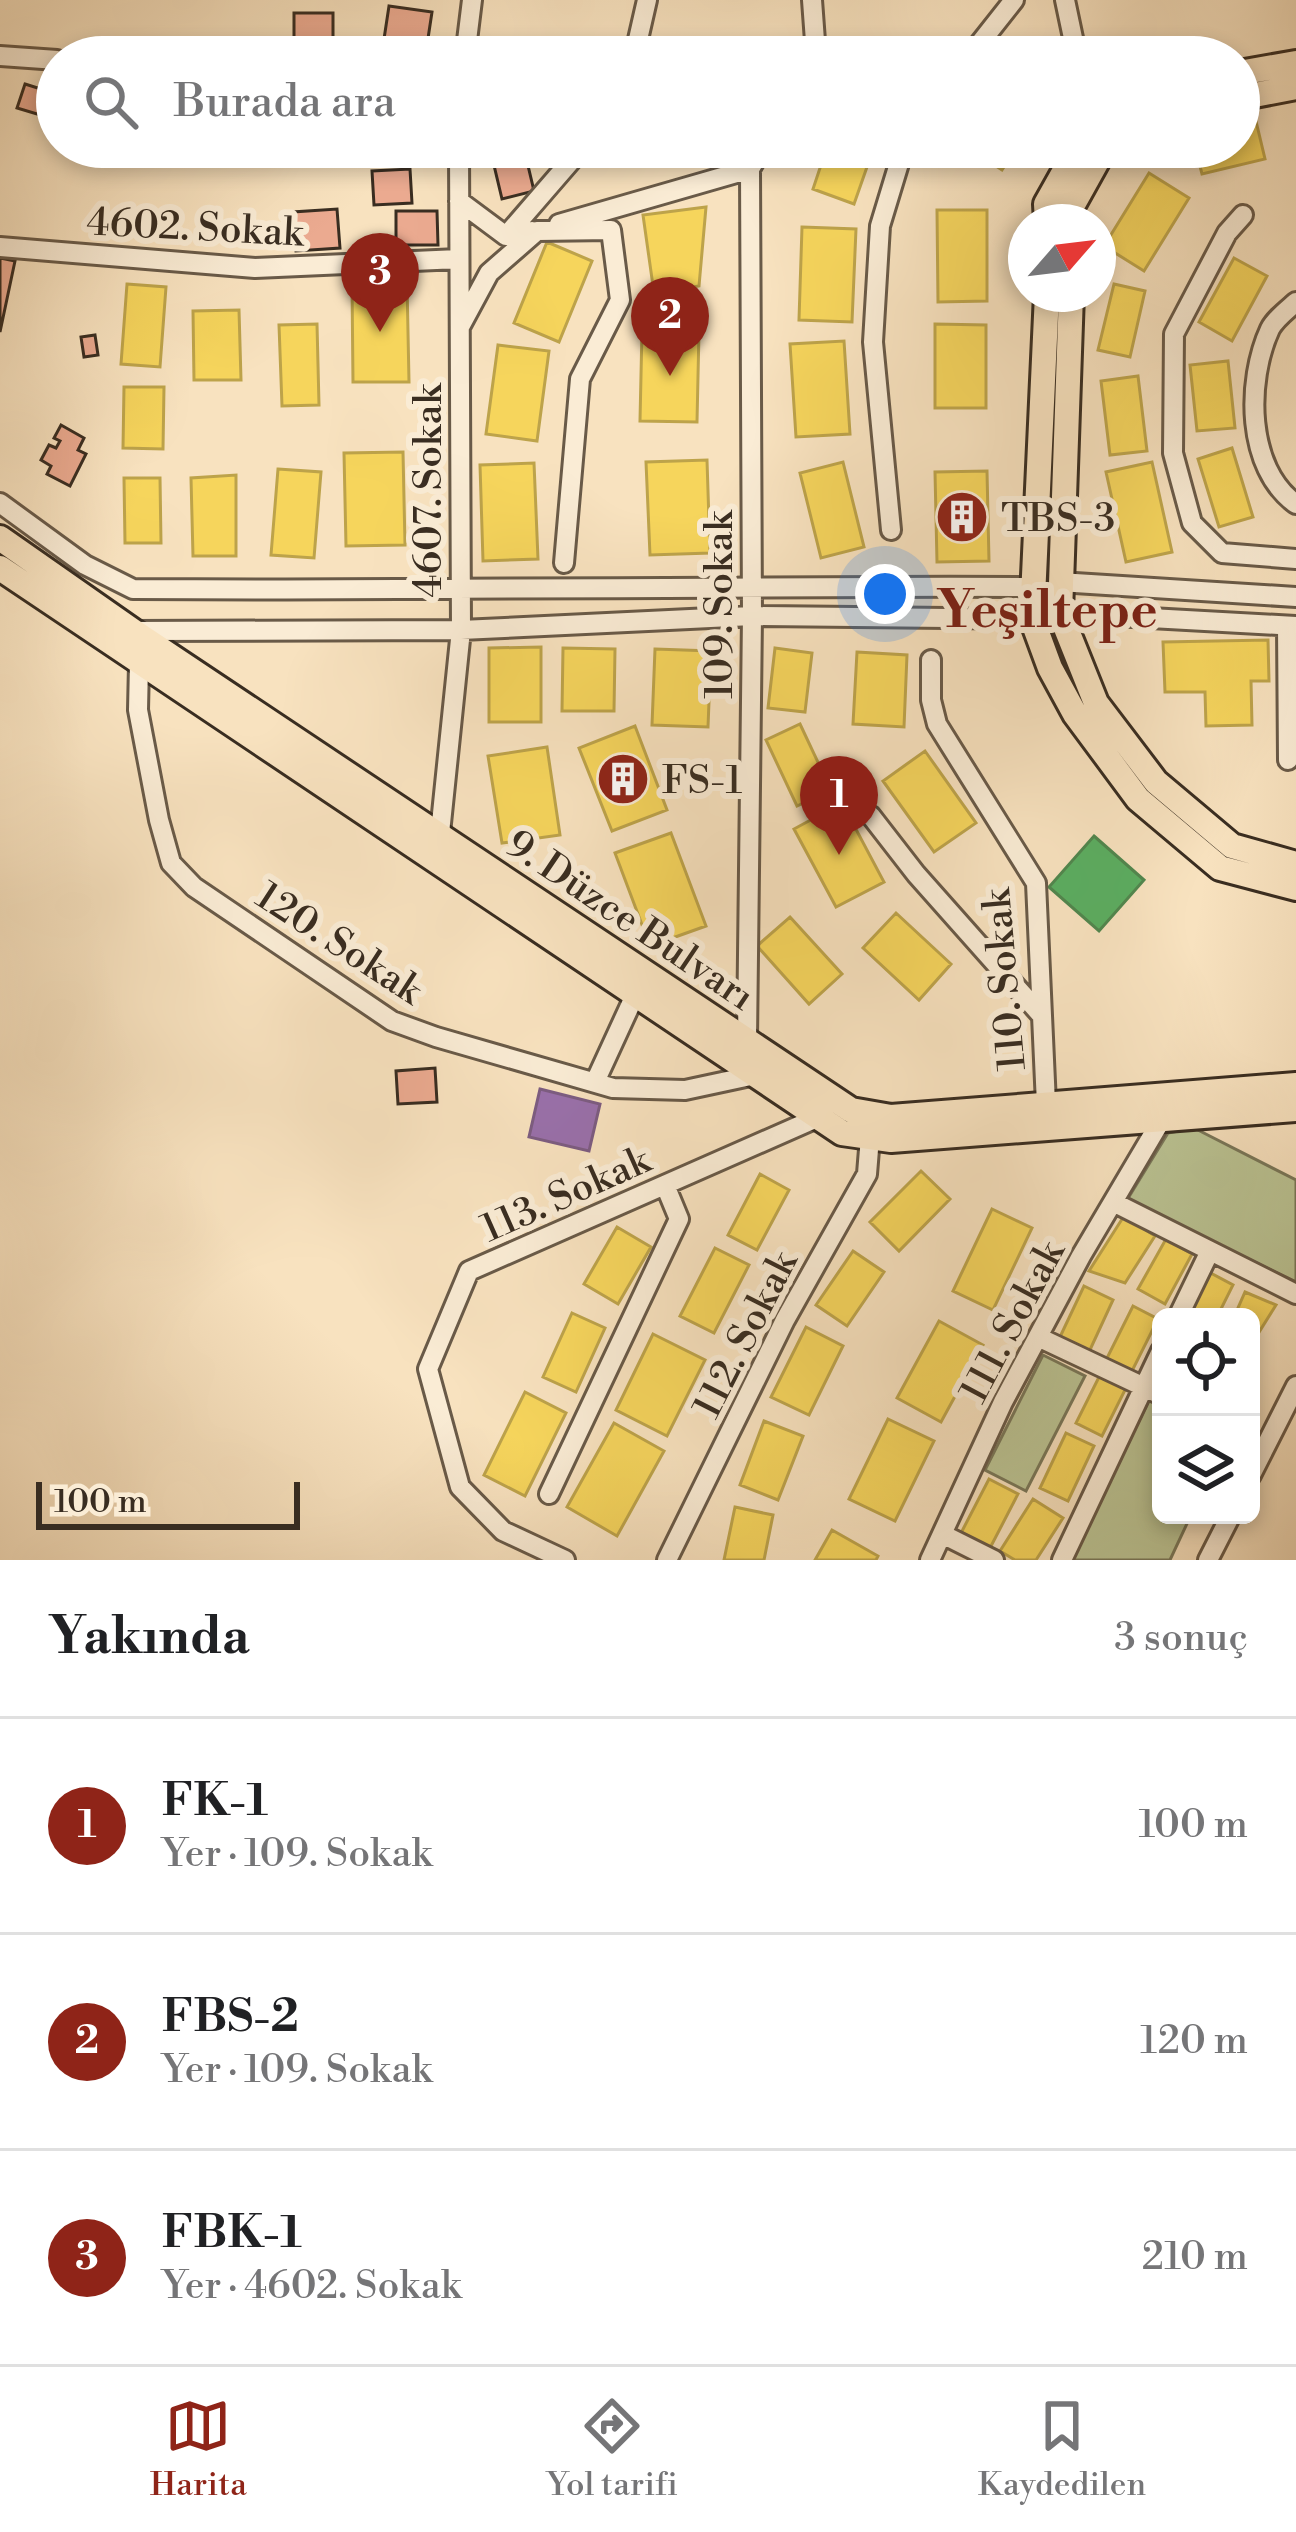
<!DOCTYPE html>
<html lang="tr">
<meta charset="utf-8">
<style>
:root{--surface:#fff;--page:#f2f2f2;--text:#202124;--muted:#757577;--line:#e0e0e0;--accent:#8f2418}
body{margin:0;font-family:"Libre Bodoni",serif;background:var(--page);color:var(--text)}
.controls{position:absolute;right:36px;bottom:36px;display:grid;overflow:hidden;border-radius:18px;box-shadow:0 6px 18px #0003}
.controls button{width:108px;height:108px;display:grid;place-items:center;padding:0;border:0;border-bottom:3px solid var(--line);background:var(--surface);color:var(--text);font:60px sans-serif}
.compass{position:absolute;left:1008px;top:204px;width:108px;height:108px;border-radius:50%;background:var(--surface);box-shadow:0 6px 18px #0003;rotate:62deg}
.scale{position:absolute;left:36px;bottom:30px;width:264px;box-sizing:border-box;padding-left:12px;border:6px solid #392d21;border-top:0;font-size:33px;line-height:42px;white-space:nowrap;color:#392d21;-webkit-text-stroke:9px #faecd5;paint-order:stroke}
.you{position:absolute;left:885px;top:594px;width:42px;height:42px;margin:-30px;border:9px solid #fff;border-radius:50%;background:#1a73e8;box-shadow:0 0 0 18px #1a73e833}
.badge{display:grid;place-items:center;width:78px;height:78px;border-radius:50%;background:var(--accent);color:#fff;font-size:39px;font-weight:700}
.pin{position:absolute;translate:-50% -99px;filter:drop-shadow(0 3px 6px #0008)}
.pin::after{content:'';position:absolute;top:63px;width:42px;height:36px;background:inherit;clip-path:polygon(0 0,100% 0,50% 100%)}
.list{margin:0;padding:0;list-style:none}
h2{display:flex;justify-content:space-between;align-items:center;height:156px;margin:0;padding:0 48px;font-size:51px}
h2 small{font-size:39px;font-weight:400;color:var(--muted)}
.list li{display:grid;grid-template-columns:78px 1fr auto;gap:36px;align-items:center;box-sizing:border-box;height:216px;padding:0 48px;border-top:3px solid var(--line)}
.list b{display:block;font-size:45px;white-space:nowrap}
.list p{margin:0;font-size:39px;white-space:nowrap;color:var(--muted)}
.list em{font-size:39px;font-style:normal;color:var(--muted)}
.icon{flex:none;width:66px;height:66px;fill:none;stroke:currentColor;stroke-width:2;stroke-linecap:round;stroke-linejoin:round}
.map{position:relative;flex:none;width:1296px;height:1560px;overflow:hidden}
.search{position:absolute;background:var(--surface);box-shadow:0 6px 18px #0003;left:36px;right:36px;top:36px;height:132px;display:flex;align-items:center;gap:30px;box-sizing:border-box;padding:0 42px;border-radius:66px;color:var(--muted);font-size:45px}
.sheet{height:804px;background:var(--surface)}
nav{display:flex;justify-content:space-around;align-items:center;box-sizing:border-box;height:168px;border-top:3px solid var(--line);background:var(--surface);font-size:33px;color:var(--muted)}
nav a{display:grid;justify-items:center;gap:6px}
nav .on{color:var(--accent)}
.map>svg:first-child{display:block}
.green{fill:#bbc494;stroke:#7a785a;stroke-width:3}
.homes{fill:#f6d55c;stroke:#bda34a;stroke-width:3}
.offices{fill:#9970ab;stroke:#7c5c82;stroke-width:3}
.public{fill:#5aae61;stroke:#50874e;stroke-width:3}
.building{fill:#ebaa90;stroke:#392d21;stroke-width:3}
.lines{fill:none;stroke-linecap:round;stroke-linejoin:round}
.minor-casing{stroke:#695a48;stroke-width:24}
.major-casing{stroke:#392d21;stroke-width:30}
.minor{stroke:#faecd5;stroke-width:18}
.major{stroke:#f8e2bf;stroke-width:24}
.labels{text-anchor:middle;stroke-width:12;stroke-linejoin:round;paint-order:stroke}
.street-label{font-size:39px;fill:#392d21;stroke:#faecd5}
.poi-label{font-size:39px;fill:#392d21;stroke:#faecd5;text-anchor:start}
.district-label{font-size:51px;font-weight:bold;fill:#7a1f14;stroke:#faecd5}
</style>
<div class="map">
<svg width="1296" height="1560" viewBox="0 0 1296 1560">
<rect width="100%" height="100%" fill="#f8e2bf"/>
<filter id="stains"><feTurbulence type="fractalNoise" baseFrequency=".00167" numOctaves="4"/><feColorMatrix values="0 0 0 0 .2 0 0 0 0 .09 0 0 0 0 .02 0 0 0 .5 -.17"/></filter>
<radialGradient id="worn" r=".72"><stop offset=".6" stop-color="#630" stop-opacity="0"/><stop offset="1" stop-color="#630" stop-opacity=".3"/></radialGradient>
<path class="green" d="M1194,1128l102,52v102l-169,-82 41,-67z
M1043,1355l42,21 -59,115 -41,-21z
M1150,1398l11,6v111h30l-21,45h-98z"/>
<path class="homes" d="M1255,117l10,42 -63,15 -7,-27h44v-26z
M827,147h47l-20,57 -41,-15z
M967,147h50l-15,23z
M1149,173l40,25 -45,73 -40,-25z
M706,207l-7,79 -45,7 -11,-78z
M937,210h50v91l-49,1z
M802,227l54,2 -4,93 -53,-2z
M547,242l45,19 -33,81 -45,-19z
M1234,258l33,18 -35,65 -33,-19z
M407,282l2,100h-56l-1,-99z
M127,284l39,3 -6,80 -39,-3z
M1114,284l31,7 -15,66 -32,-7z
M239,310l2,70h-47l-1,-69z
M317,324l2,81 -37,1 -3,-81z
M935,324l51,1v83h-51z
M642,330l57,1 -2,91 -57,-1z
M844,341l6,93 -54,3 -6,-93z
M498,345l51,6 -12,90 -51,-7z
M1228,361l7,67 -38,3 -7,-66z
M1138,376l9,75 -37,4 -9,-74z
M124,387h40l-1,62 -40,-1z
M1232,448l21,69 -34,10 -21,-68z
M403,452l2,93 -59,1 -2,-93z
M707,460l3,93 -60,2 -4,-93z
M843,462l21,85 -43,11 -21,-85z
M1152,462l20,90 -46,10 -20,-90z
M534,463l4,96 -55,2 -3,-96z
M278,469l43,3 -7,86 -43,-3z
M987,471l2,90 -52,1 -2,-90z
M236,475v81h-43l-2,-78z
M124,478h36l1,65h-36z
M1268,640l1,41h-18l1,44 -46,1 -1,-34h-40l-2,-50z
M541,647v75h-52v-74z
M563,648l52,1 -1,62h-52z
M775,648l37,5 -7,59 -37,-4z
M655,649l56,2 -3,76 -56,-2z
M857,652l50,3 -3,72 -51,-3z
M800,724l31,66 -34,16 -31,-66z
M635,726l32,84 -55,21 -33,-83z
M547,747l13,88 -58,8 -14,-87z
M925,751l51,72 -42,29 -51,-71z
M842,803l42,79 -48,25 -42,-78z
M671,833l35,93 -56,20 -35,-93z
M896,913l55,51 -32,36 -56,-52z
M790,917l52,57 -33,30 -52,-58z
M921,1171l29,28 -51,52 -29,-29z
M760,1174l29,16 -32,60 -29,-15z
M992,1209l40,19 -39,82 -40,-19z
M1124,1216l31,20 -30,47 -36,-12z
M617,1227l34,20 -33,57 -34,-20z
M1166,1239l26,15 -27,50 -27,-15z
M715,1248l34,17 -35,68 -34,-17z
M853,1251l31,21 -37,54 -31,-21z
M1205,1270l28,15 -16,32h-36z
M1084,1286l29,14 -24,52 -30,-13z
M1245,1292l31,13 -25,40v-28h-17z
M1133,1306l25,13 -27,54 -25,-13z
M572,1313l33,15 -29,64 -33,-15z
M939,1321l44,24 -42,77 -44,-24z
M806,1327l37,19 -34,69 -38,-18z
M653,1334l52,26 -38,76 -51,-26z
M1100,1375l26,13 -24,48 -26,-13z
M525,1392l41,21 -41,83 -41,-21z
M888,1419l46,22 -39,80 -46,-22z
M764,1421l39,15 -25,64 -38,-15z
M614,1423l50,28 -47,85 -50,-29z
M1066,1433l28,13 -26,55 -28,-13z
M989,1479l29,15 -29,56 -29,-15z
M1033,1499l30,19 -27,42h-21l-15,-9z
M735,1507l38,8 -9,45h-40z
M832,1530l46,26 -2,4h-61z"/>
<path class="offices" d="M540,1089l60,15 -11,47 -60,-14z"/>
<path class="public" d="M1094,836l50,44 -45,51 -50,-44z"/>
<path class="building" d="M389,6l43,6 -5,33 -43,-6z
M294,13h39v36l-39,-1z
M502,38l34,19h-45z
M25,84l32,10v26l-40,-12z
M525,153l9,38 -32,8 -9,-38z
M410,169l2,34 -38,2 -2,-34z
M337,209l3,39 -44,3 -3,-39z
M396,211h41l1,34h-42z
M0,258l15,3 -15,71z
M95,335l3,20 -14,2 -3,-20z
M61,425l23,13 -6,12 8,4 -16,32 -23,-12 4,-8 -10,-6 8,-15 7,3 4,-7 -6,-3z
M435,1068l2,34 -39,2 -2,-33z"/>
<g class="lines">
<g class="minor-casing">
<path id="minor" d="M1065,0l12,57
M0,56l57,4
M465,57l7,-57
M634,57l13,-57
M809,57l6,-16 -3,-41
M969,57l45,-57
M750,169l13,-22
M459,201l47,35 26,-5
M1243,215l-16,18 -53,101 -1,119 19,70 30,30 74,6
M559,224l191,-55
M506,236l77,-89
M0,247l255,21 204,-9
M1296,302c-9,8 -21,17 -26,27 -24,52 -24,139 26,175
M461,325l28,-52 48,-42 74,-1 9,70 -40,79 -16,184
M0,503l85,62 48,24c300,2 600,-3 900,-2
M891,530l-18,-188 7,-116 24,-79
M1059,582l237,15
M1060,613l236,13
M1287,626l1,134
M133,631l328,-1 291,-14 280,3
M931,660v40l6,24 99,159 10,221
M139,664l-1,46 21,110 12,43 23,24 198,134 44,16 177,51 72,2 70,-15
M871,816l45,58 126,142
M440,833l21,-203 -2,-483
M747,1040l5,-424 -2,-447
M595,1082l40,-87
M1113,1202l183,92
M1178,1317l32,-66
M1038,1337l123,58
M1251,1475l45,-89
M549,1494l130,-275 -14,-34
M942,1534l52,26
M565,1560l-62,-29 -43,-44 -32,-118 41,-98 350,-154
M667,1560l118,-240 82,-146 3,-37
M930,1560l73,-158 78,-146 81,-137
M1062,1560l99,-209
M1208,1560l23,-45"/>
</g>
<g class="major-casing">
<path id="major" d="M1239,73l57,-10
M1239,98l57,-11
M1047,222l-1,-18 32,-57
M1071,222l-1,-12 35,-63
M1047,294l-15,325 18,49 25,46 63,85 82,69 76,20
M1071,294l-11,319 36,90 60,79 76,64 64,18
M0,538l133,93 718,479 40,7 405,-32
M0,568l842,565 49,7 405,-31"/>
</g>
<use href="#minor" class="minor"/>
<use href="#major" class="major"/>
</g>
<defs>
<g id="building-disc" transform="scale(2.7)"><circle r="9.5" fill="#8f2418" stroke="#faecd5"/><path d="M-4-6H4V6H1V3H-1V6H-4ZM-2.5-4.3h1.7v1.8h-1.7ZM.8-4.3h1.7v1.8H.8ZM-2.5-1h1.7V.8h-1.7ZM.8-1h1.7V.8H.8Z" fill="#fff"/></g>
</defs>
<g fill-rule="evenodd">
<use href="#building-disc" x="962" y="517"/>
<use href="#building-disc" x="623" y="779"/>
</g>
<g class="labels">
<g class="street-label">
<text transform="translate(195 226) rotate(3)" y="14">4602. Sokak</text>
<text transform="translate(427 491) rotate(-90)" y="14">4607. Sokak</text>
<text transform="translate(718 605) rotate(-90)" y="14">109. Sokak</text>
<text transform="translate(631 919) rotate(34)" y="14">9. Düzce Bulvarı</text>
<text transform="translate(340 942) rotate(33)" y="14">120. Sokak</text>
<text transform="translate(1003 980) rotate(-95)" y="14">110. Sokak</text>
<text transform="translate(565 1193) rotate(-24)" y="14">113. Sokak</text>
<text transform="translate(1011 1321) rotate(-62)" y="14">111. Sokak</text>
<text transform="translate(744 1334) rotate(-63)" y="14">112. Sokak</text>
</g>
<g class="poi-label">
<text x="1001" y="531">TBS-3</text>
<text x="662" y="793">FS-1</text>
</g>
<g class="district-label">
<text x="1047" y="627">Yeşiltepe</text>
</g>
</g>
<rect width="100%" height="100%" filter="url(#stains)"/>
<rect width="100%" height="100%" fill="url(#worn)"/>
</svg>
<div class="controls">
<button><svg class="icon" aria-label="locate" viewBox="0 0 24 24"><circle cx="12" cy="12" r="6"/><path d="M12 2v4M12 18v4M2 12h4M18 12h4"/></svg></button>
<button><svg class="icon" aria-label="layers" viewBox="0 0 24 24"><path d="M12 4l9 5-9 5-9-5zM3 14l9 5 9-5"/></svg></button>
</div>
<svg class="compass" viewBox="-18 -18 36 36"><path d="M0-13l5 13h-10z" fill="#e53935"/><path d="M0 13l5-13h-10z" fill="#757577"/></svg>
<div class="scale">100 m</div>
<div class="you"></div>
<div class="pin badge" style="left:839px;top:855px">1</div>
<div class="pin badge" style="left:670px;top:376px">2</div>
<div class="pin badge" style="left:380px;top:332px">3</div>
<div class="search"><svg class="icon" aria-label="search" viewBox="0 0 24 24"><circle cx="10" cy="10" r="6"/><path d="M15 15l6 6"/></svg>Burada ara</div>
</div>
<section class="sheet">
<h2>Yakında<small>3 sonuç</small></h2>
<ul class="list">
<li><span class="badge">1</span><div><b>FK-1</b><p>Yer · 109. Sokak</p></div><em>100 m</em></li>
<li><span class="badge">2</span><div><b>FBS-2</b><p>Yer · 109. Sokak</p></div><em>120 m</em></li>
<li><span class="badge">3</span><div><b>FBK-1</b><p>Yer · 4602. Sokak</p></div><em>210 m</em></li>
</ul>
</section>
<nav>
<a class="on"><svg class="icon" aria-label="map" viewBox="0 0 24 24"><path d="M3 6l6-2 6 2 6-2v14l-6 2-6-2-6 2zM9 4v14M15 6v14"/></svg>Harita</a>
<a><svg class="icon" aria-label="directions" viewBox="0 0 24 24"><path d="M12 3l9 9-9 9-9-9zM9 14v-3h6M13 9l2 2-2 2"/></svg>Yol tarifi</a>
<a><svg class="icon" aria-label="saved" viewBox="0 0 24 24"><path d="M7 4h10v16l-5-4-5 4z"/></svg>Kaydedilen</a>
</nav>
